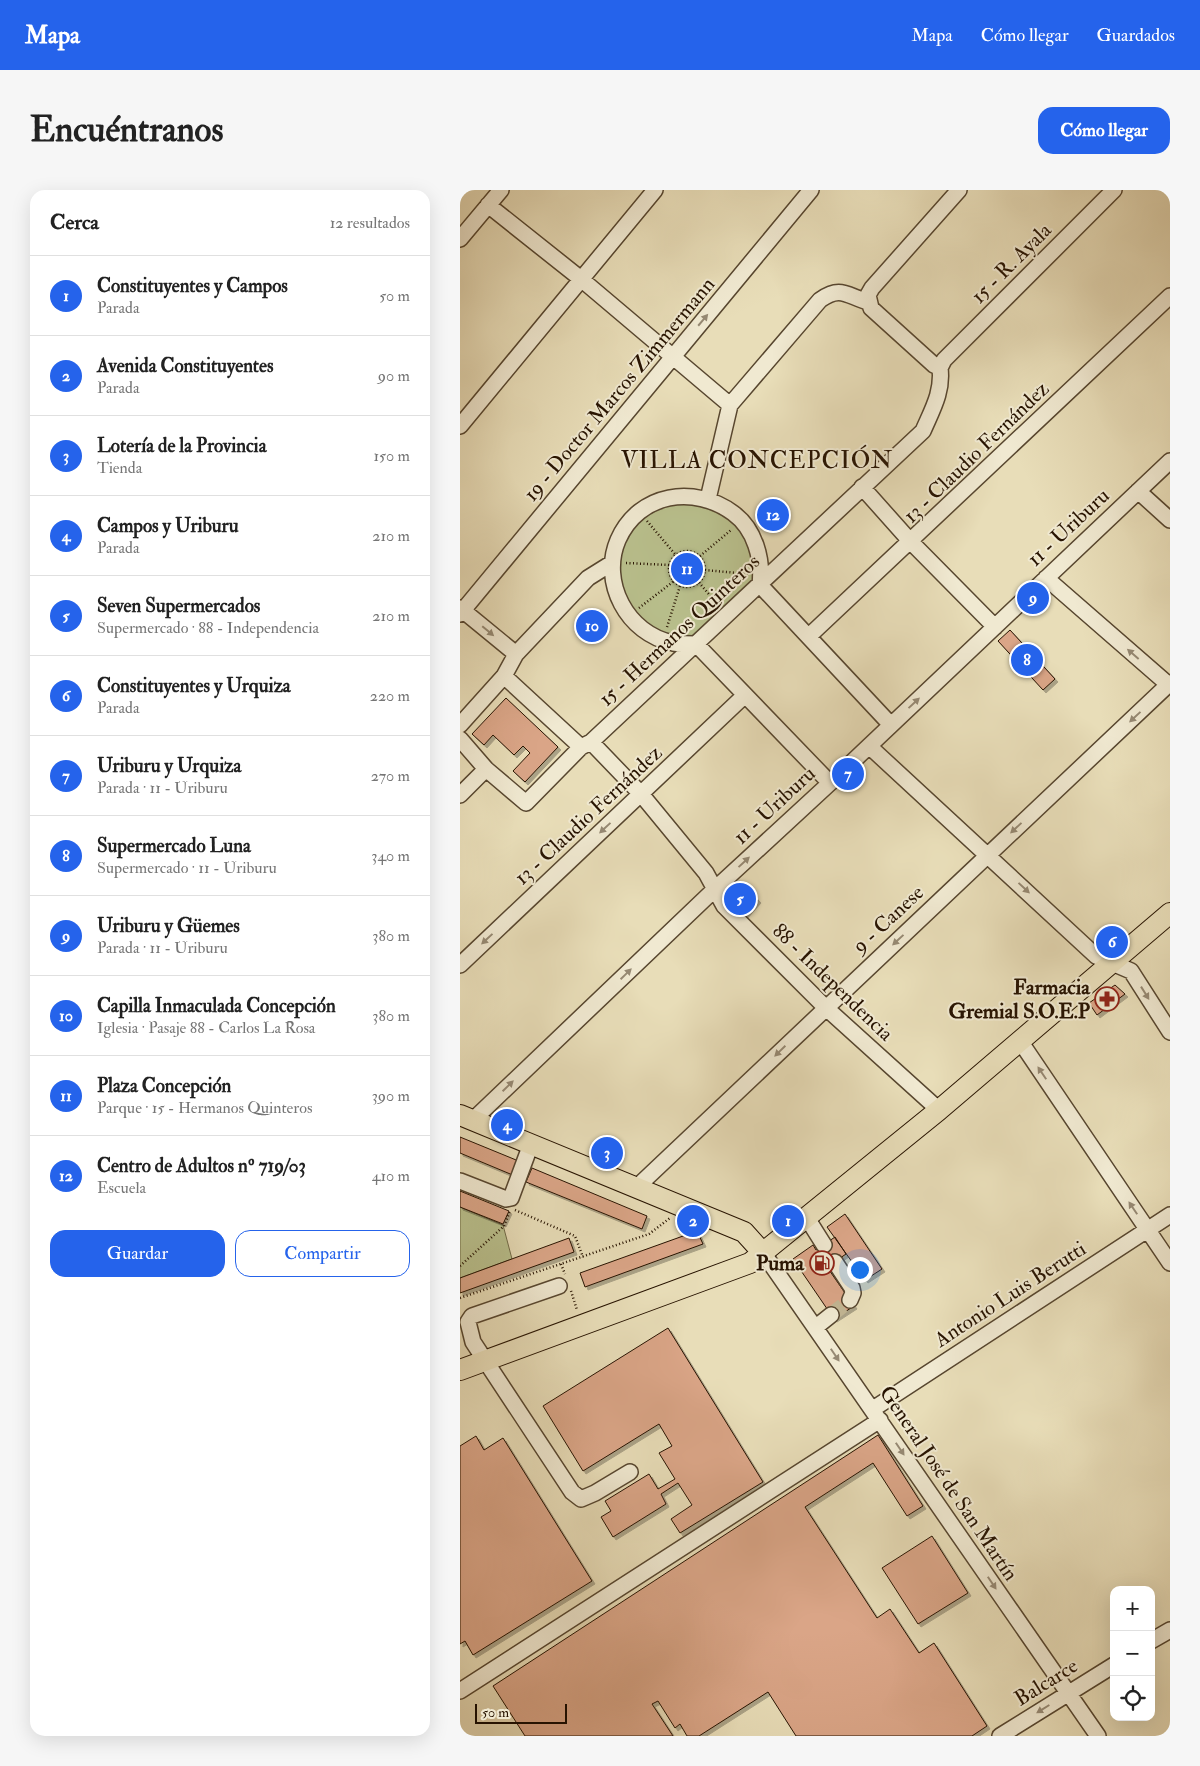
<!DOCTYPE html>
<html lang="es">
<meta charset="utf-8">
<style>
:root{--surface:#fff;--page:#f6f6f6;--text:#222;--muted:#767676;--line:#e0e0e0;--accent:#2563eb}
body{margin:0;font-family:"IM FELL Double Pica",serif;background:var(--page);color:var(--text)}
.controls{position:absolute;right:15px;bottom:15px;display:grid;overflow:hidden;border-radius:10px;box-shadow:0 5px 20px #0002}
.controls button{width:45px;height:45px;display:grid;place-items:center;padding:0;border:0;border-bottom:1px solid var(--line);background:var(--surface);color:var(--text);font:25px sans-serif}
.scale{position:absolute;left:15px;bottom:12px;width:92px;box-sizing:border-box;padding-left:5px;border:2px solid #271301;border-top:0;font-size:14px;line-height:18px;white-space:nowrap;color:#271301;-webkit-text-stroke:4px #f0e9d1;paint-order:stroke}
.you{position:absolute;left:399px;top:1079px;width:18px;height:18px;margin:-12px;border:4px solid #fff;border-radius:50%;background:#1a73e8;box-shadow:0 0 0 8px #1a73e833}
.badge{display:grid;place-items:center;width:32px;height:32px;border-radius:50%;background:var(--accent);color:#fff;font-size:16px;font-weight:700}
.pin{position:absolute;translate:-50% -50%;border:2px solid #fff;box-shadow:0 1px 5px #0006}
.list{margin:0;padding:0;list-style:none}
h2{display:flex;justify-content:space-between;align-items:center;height:65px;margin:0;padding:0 20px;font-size:21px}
h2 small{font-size:16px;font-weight:400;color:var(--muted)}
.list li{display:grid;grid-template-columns:32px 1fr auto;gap:15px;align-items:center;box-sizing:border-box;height:80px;padding:0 20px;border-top:1px solid var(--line)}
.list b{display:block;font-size:19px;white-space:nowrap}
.list p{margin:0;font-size:16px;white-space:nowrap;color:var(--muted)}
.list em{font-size:16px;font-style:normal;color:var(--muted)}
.actions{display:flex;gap:10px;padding:15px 20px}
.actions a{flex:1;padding:11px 0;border:1px solid var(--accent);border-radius:15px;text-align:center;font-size:18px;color:var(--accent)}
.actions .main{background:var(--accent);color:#fff}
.icon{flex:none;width:28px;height:28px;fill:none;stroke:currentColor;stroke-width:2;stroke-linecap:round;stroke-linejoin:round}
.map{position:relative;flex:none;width:710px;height:1546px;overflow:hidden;border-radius:15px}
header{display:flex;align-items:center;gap:30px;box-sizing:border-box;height:70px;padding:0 25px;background:var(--accent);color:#fff}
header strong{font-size:24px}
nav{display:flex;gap:28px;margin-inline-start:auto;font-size:18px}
.intro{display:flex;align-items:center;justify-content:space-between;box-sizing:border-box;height:120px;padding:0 30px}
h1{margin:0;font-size:35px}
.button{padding:12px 22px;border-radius:15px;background:var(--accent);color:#fff;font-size:18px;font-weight:700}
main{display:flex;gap:30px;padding:0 30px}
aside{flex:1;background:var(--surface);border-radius:15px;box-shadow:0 5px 20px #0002}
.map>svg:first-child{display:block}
.green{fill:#b9c08d;stroke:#706a47}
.building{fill:#daa587;stroke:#271301;filter:url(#shadow)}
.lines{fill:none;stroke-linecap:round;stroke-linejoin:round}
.minor-tunnel{stroke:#c1b593;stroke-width:15;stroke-dasharray:15 8;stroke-linecap:butt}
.minor-casing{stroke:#57462f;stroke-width:18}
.major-casing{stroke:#271301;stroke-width:22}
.path{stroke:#271301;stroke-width:2.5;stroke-dasharray:1 2.5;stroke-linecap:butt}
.minor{stroke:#f0e9d1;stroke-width:15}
.major{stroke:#e8ddb8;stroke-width:20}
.oneway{fill:#968973}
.labels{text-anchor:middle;stroke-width:4;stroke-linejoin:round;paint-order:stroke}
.street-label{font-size:21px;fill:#271301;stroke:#f0e9d1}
.poi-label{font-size:21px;font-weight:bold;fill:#271301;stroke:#f0e9d1;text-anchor:end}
.quarter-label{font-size:24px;letter-spacing:1px;fill:#271301;stroke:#f0e9d1}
</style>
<header>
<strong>Mapa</strong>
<nav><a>Mapa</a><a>Cómo llegar</a><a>Guardados</a></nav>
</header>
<div class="intro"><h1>Encuéntranos</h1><a class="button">Cómo llegar</a></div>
<main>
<aside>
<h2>Cerca<small>12 resultados</small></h2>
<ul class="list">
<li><span class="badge">1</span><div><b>Constituyentes y Campos</b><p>Parada</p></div><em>50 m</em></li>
<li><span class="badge">2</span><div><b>Avenida Constituyentes</b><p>Parada</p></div><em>90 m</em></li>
<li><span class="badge">3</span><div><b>Lotería de la Provincia</b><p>Tienda</p></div><em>150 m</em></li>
<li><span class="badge">4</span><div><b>Campos y Uriburu</b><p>Parada</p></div><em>210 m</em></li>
<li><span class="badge">5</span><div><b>Seven Supermercados</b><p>Supermercado · 88 - Independencia</p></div><em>210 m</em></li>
<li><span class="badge">6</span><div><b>Constituyentes y Urquiza</b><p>Parada</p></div><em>220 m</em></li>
<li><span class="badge">7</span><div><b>Uriburu y Urquiza</b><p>Parada · 11 - Uriburu</p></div><em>270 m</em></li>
<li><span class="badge">8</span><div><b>Supermercado Luna</b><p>Supermercado · 11 - Uriburu</p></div><em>340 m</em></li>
<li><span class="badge">9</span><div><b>Uriburu y Güemes</b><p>Parada · 11 - Uriburu</p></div><em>380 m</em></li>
<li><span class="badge">10</span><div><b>Capilla Inmaculada Concepción</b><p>Iglesia · Pasaje 88 - Carlos La Rosa</p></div><em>380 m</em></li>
<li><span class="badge">11</span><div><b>Plaza Concepción</b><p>Parque · 15 - Hermanos Quinteros</p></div><em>390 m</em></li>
<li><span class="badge">12</span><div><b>Centro de Adultos nº 719/03</b><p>Escuela</p></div><em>410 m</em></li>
</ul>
<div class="actions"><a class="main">Guardar</a><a>Compartir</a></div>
</aside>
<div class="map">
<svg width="710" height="1546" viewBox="0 0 710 1546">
<defs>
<filter id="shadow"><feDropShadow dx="3" dy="3" stdDeviation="0" flood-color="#0004"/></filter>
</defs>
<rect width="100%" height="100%" fill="#e8ddb8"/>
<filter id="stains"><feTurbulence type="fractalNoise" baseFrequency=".004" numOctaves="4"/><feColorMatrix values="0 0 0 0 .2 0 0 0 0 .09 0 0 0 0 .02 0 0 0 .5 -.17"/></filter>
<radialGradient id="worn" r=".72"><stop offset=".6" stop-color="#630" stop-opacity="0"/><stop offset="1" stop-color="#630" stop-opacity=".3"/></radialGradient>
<path class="green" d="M213,306l66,22 22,58 -65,68 -23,-1 -52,-38 -2,-66 13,-20z
M0,1017l43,18 9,34 -52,19z"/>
<path class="building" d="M550,440l45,49 -12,11 -45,-49z
M46,508l52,49 -33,35 -12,-11 17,-18 -7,-7 -9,9 -21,-20 -9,10 -12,-11z
M280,691l18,19 -16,18 -18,-23z
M655,795l10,9 -28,21 -8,-12z
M0,947l61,25 -6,14 -55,-23z
M146,951l11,5 -8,20 -12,-5z
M72,978l115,48 -5,13 -116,-47z
M0,1001l49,20 -6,13 -43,-17z
M385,1024l37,55 -17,11 -38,-53z
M237,1041l6,13 -118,43 -5,-14z
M375,1047l11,17 -19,13 27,39 -20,13 -41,-60 20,-14 3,5z
M109,1048l5,14 -114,41v-15z
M208,1138l95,154 -83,51 -9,-14 21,-14 -14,-22 -17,11 5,10 -53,33 -12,-20 10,-6 -6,-10 44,-27 9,15 17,-10 -16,-26 13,-7 -13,-22 -76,47 -40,-65z
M418,1245l45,71 -16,10 -34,-53 -68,44 72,111 13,-9 29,44 15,-10 53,83 -15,10h-176l-28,-44 -69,44h-12l-7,-12 -5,4 -17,-27 -6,3 21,32h-148l-32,-50z
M16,1246l8,14 19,-12 89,143 -119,74 -8,-14 -5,3v-198z
M472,1346l36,57 -50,31 -36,-56z"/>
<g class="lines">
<path class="minor-tunnel" d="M371,1125l19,-15"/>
<g class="minor-casing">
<path id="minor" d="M28,15l93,74 149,126
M0,49l41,-49
M480,178l4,-8 170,-170
M480,178l-6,-3 -63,-57 -3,-13 4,-7 87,-98
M0,236l195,-236
M402,297l49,55 84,85
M678,301l32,29
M248,309l22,-94 90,-105c21,-15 27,-4 48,2
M586,388l124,108
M300,395c3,-26 -5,-56 -27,-72 -38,-28 -94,-21 -115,27 -18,42 9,94 55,103 7,1 15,1 23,1l134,139
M300,395l131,140
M0,418l56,46
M0,424l351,-424
M349,446l361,-340
M44,486l77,71
M0,535l44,-49 12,-22 72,-76 24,-15
M0,549l26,30 40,34 55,-56 10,-5 332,-311c9,-21 20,-39 17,-63
M131,552l50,52 65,79 18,33 101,101 114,103
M409,556l227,210 35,15 39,61
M0,605l26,-26
M0,775l284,-269
M560,851l150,222
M13,930l242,-231 115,-106 340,-322
M0,991l46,18 5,-1 20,-54
M177,997l533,-504
M347,1028l17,27
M304,1064l334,482
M375,1072l17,26 1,5 -3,7
M99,1096l-87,30 -4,6 5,20 99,150 9,7 14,-6 35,-21
M356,1137l15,-12
M413,1219l297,-194
M691,1451l19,-11
M0,1501l420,-271
M540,1546l114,-71"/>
</g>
<g class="major-casing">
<path id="major" d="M0,925l284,117 20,22
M0,1180l290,-107 189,-153 231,-197"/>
</g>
<path class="path" d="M187,331l71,84
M209 379a18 18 0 1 1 36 0a18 18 0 1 1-36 0Z
M240,366l31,-26
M166,373l43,2
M245,380l43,4
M179,418l35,-27
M207,437l13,-41
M55,1020l60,26 8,21
M101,1074l4,10
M0,1076l44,-40 6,-15
M111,1101l6,19
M0,1108l189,-64 21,-16"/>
<use href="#minor" class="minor"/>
<use href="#major" class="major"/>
</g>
<defs><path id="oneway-solid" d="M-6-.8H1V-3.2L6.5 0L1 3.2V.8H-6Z" transform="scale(1.25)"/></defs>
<g class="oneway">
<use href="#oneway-solid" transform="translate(243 130) rotate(-50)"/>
<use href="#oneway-solid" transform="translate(28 441) rotate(40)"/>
<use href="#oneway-solid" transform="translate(673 464) rotate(-139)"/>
<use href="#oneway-solid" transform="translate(454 513) rotate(-43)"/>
<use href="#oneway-solid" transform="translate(675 527) rotate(137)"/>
<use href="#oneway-solid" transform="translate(145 638) rotate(137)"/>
<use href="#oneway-solid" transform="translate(556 638) rotate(137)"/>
<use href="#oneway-solid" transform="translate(284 672) rotate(-43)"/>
<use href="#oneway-solid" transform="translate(564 698) rotate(43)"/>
<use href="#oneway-solid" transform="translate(27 749) rotate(137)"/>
<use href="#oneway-solid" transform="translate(438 750) rotate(137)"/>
<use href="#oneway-solid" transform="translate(166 784) rotate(-44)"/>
<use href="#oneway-solid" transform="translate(685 803) rotate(58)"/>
<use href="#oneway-solid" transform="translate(320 861) rotate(136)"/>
<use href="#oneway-solid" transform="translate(582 883) rotate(-124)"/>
<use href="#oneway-solid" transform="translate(48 896) rotate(-44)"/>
<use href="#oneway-solid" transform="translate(673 1018) rotate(-124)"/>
<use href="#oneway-solid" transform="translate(375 1165) rotate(56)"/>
<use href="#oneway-solid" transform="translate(440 1259) rotate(56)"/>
<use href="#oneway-solid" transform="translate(532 1393) rotate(56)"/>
<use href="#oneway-solid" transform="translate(583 1519) rotate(148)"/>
</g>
<defs>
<g id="pharmacy-ring" transform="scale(1.25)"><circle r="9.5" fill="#f0e9d1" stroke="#8f2418" stroke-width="1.5"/><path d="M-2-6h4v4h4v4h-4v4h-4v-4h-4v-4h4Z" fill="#8f2418"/></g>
<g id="fuel-ring" transform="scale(1.25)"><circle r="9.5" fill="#f0e9d1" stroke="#8f2418" stroke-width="1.5"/><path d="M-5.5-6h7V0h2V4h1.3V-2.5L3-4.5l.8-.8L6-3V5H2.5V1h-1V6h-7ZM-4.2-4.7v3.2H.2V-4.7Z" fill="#8f2418"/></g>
</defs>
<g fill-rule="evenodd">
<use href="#pharmacy-ring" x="647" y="809"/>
<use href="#fuel-ring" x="362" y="1073"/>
</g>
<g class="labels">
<g class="street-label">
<text transform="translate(551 73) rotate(-45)" y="7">15 - R. Ayala</text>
<text transform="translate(159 199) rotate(-50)" y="7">19 - Doctor Marcos Zimmermann</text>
<text transform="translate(516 262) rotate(-44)" y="7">13 - Claudio Fernández</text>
<text transform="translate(608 337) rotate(-43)" y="7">11 - Uriburu</text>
<text transform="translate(219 440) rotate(-43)" y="7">15 - Hermanos Quinteros</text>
<text transform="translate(314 615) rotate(-43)" y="7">11 - Uriburu</text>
<text transform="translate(128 625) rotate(-43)" y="7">13 - Claudio Fernández</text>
<text transform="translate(428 729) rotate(-43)" y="7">9 - Canese</text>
<text transform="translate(373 792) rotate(44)" y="7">88 - Independencia</text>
<text transform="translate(550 1104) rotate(-33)" y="7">Antonio Luis Berutti</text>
<text transform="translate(489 1293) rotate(56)" y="7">General José de San Martín</text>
<text transform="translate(586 1492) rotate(-32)" y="7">Balcarce</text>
</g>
<g class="poi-label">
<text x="630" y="804">Farmacia<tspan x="630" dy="24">Gremial S.O.E.P</tspan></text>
<text x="344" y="1080">Puma</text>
</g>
<g class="quarter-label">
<text x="297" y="278">VILLA CONCEPCIÓN</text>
</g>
</g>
<rect width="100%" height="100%" filter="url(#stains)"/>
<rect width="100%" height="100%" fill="url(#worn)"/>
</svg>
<div class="controls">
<button>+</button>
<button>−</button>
<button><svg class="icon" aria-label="locate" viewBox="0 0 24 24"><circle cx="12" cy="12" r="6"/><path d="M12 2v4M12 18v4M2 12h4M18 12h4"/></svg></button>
</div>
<div class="scale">50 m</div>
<div class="you"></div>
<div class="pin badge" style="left:328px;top:1031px">1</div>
<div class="pin badge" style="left:233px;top:1031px">2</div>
<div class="pin badge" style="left:147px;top:963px">3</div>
<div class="pin badge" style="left:47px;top:935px">4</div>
<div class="pin badge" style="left:280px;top:709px">5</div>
<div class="pin badge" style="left:652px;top:752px">6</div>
<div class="pin badge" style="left:388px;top:584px">7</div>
<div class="pin badge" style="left:567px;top:470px">8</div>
<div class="pin badge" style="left:573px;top:408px">9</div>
<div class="pin badge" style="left:132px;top:436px">10</div>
<div class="pin badge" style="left:227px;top:379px">11</div>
<div class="pin badge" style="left:313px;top:325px">12</div>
</div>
</main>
